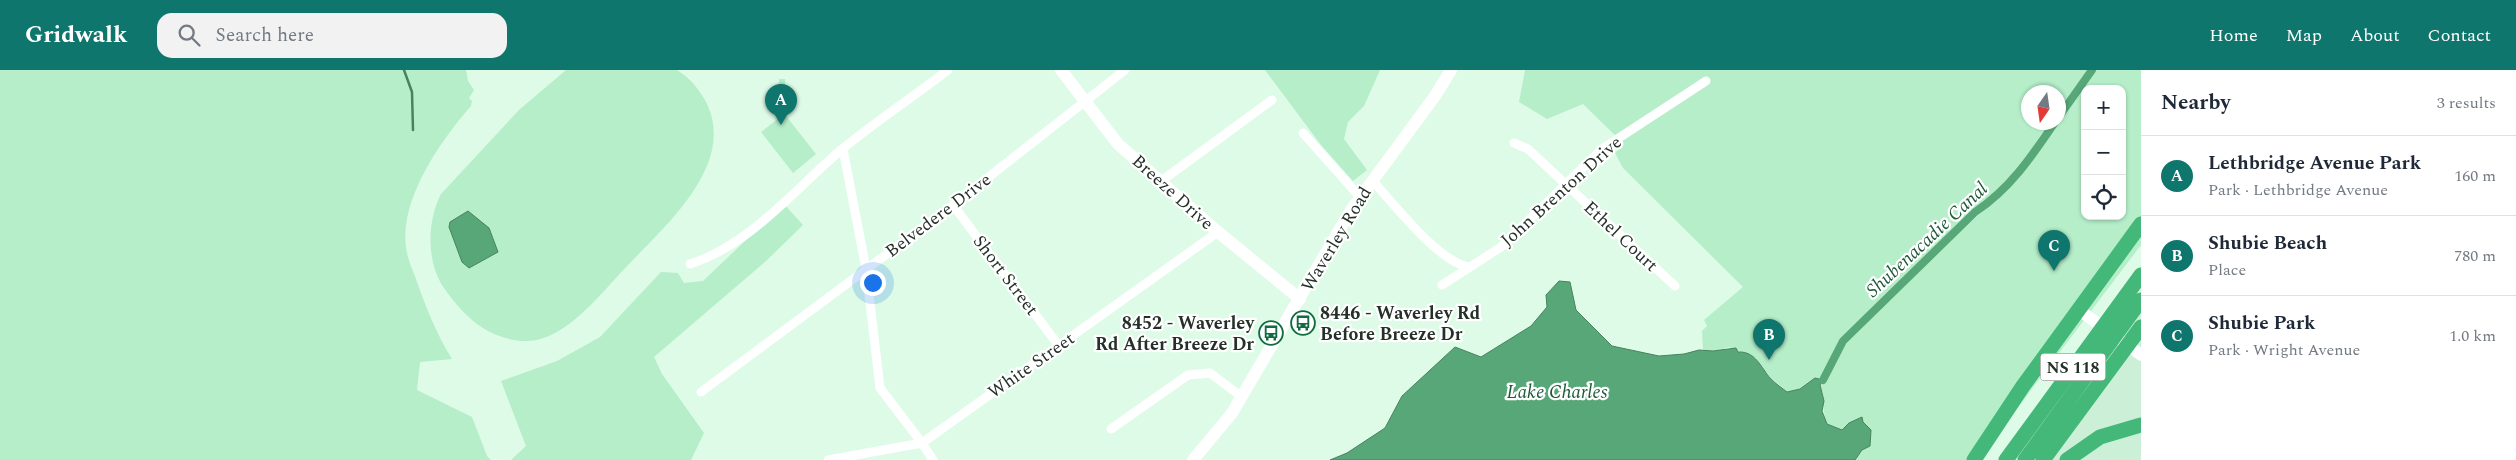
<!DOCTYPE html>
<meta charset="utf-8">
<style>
:root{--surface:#fff;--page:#f2f2f3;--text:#1f2937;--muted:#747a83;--line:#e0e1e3;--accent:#0f766e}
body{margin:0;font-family:Spectral,serif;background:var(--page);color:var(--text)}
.controls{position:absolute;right:15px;top:15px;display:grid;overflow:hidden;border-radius:10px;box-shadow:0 1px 4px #0004}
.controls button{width:45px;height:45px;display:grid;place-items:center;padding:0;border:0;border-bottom:1px solid var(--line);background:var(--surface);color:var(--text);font:25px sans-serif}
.compass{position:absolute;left:2021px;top:15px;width:45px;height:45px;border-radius:50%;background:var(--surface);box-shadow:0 1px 4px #0004;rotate:193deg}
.you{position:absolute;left:872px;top:212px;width:18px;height:18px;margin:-12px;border:4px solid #fff;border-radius:50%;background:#1a73e8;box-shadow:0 0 0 8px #1a73e833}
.badge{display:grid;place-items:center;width:32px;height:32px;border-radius:50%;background:var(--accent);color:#fff;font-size:16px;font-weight:700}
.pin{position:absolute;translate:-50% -41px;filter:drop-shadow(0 1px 2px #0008)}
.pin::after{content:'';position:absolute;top:26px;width:18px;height:15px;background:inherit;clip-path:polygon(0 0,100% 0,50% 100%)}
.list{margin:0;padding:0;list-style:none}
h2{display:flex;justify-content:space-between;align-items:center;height:65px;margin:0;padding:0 20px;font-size:21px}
h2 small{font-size:16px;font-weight:400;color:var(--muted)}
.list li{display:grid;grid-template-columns:32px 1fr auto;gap:15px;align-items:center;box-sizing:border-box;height:80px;padding:0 20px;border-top:1px solid var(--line)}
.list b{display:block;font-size:19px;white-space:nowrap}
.list p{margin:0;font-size:16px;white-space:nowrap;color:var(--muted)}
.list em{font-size:16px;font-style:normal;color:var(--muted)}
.icon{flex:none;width:28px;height:28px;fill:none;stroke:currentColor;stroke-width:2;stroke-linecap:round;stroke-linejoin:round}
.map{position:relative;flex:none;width:2141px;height:390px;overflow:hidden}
header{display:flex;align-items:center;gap:30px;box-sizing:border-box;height:70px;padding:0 25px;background:var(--accent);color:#fff}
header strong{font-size:24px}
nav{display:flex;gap:28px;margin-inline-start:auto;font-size:18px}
.search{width:350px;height:45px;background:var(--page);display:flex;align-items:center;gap:12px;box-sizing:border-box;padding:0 18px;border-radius:15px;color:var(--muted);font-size:19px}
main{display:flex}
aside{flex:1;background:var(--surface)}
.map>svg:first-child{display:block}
.built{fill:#cbf0d7}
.green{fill:#b5eec9;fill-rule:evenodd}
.water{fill:#58a778;stroke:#488360}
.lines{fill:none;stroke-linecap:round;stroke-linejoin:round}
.stream{stroke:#488360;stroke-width:2.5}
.canal{stroke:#58a778;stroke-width:8}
.street{stroke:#fff;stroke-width:9}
.secondary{stroke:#fff;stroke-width:12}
.highway{stroke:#43b879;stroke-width:15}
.labels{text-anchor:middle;stroke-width:4.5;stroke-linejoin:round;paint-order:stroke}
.shield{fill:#fff;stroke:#666e68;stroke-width:1}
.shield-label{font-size:16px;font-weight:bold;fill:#243028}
.street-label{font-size:18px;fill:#243028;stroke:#fff}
.poi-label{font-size:18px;font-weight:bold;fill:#243028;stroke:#fff;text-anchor:start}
.water-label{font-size:19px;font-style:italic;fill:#1e5939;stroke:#fff}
</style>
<header>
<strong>Gridwalk</strong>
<div class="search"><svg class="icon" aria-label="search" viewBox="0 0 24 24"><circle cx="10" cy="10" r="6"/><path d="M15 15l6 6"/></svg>Search here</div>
<nav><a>Home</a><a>Map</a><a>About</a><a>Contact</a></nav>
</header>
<main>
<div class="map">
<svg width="2141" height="390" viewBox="0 0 2141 390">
<rect width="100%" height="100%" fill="#ddfbe7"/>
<path class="built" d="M2141,227v163h-113z"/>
<path class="green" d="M0,0h466l2,11 6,9 -5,8 3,3 -1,5c-31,35 -75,98 -64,147 2,10 7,20 10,29 10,28 19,51 35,77l-32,3 -3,28 55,27 15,39 4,4h-491z
M566,0h111c13,8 23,20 30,34 29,61 -42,122 -80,162 -24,25 -62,76 -101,75 -37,-1 -62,-24 -82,-53 -18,-26 -17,-67 -3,-94l78,-84z
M1265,0h115l-16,36 -16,16 -4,17 23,31 -14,11 -32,-36z
M1525,0h616v175l-163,215h-123l15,-19 1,-11 -8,-8 -14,1 -7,7 -15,-6c-5,-13 -3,-25 -7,-39l2,-5 -8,-1 -14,10 -12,3 -17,-14 -15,-20 -27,-11 -11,4 -15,-1 -1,-19 5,-5 -3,-6 39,-33 -120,-119 -8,-15 9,-9 -41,-40 -36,15 -28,-17zM2085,19h37v127h-37zM2028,22h30v30h-30z
M779,9h6l1,37 30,38 -23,19 -32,-41 18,-14z
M784,134l19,21 -38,37 -111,95 8,17 42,59 -13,27h-180l15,-14 -25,-65 56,-20 43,-24 61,-65 17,1 6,10 19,-2z"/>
<path class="water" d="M468,141l21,17 9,24 -29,16 -7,-6 -13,-35 1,-5z
M1559,211l11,1 6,28 36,36 47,10 25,-2 15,-4 14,1 23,-3 2,4c18,-1 23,16 33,27 5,5 11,9 16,13l13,-3 15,-11 8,2 -3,5 4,16 -2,10 5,13 15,6 7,-7 13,-6 1,5 8,8 -1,16 -8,4 -7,10h-525l17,-7 38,-25 17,-32 53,-49 26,10 50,-31 16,-19 -1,-12z"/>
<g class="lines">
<path class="stream" d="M404,0l8,22 1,38"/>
<path class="canal" d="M2058,48l34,-48
M1823,310l20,-39 132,-129c35,-23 57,-56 80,-90"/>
<path class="street" d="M1303,63l57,64
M1514,73l14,6 147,137
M843,79l23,120 14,119 42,55 11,17
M1372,110c21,23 68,84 98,87
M1160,112l112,-82
M953,135l106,141
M690,194c60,-19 104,-74 151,-114 34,-28 72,-53 107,-80
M1442,215l59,-38 101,-98 104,-68
M701,322l252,-187 172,-135
M1111,359l77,-54 22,-2 32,24
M828,390l94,-17 296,-211"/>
<path class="secondary" d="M1061,0l57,74 100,88 82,67
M2079,240l62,45
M1193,390l39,-47 119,-203 84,-114 16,-26"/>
<path class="highway" d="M1974,390l49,-74 118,-162
M2006,390l135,-185
M2025,390l116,-160
M2043,390l98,-133
M2067,390l33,-23 41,-12"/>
</g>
<defs>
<g id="bus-ring" transform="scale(1.25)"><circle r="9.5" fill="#fff" stroke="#106d41" stroke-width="1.5"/><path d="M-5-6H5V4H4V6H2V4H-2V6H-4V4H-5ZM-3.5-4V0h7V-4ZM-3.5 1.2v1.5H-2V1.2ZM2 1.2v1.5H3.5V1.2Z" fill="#106d41"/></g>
</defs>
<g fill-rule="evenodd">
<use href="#bus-ring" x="1303" y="253"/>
<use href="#bus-ring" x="1271" y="263"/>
</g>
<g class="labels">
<rect class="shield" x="2040.5" y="283.5" width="65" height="27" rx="4"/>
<g class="shield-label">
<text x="2073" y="303">NS 118</text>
</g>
<g class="street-label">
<text transform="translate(1561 121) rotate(-42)" y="6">John Brenton Drive</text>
<text transform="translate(1173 122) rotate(42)" y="6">Breeze Drive</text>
<text transform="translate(938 145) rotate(-37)" y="6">Belvedere Drive</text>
<text transform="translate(1621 166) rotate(43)" y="6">Ethel Court</text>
<text transform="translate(1336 169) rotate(-59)" y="6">Waverley Road</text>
<text transform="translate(1006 205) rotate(53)" y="6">Short Street</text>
<text transform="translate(1031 295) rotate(-35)" y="6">White Street</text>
</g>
<g class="poi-label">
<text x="1320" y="249">8446 - Waverley Rd<tspan x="1320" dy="21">Before Breeze Dr</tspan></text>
<text x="1254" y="259" text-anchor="end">8452 - Waverley<tspan x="1254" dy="21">Rd After Breeze Dr</tspan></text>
</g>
<g class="water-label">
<text transform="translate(1926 169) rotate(-43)" y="7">Shubenacadie Canal</text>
<text x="1557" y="328">Lake Charles</text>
</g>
</g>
</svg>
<div class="controls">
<button>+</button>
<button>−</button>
<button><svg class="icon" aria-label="locate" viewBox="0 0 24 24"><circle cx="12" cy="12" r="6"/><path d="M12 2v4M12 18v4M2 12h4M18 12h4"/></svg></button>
</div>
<svg class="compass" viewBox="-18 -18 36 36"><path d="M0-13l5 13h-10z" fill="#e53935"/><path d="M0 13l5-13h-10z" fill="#747a83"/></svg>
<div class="you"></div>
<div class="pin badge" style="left:781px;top:55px">A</div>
<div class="pin badge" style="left:1769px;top:290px">B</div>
<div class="pin badge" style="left:2054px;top:201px">C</div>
</div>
<aside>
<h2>Nearby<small>3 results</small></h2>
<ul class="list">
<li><span class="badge">A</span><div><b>Lethbridge Avenue Park</b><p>Park · Lethbridge Avenue</p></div><em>160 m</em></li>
<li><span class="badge">B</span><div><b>Shubie Beach</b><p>Place</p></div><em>780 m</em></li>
<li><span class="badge">C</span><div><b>Shubie Park</b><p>Park · Wright Avenue</p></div><em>1.0 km</em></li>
</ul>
</aside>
</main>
